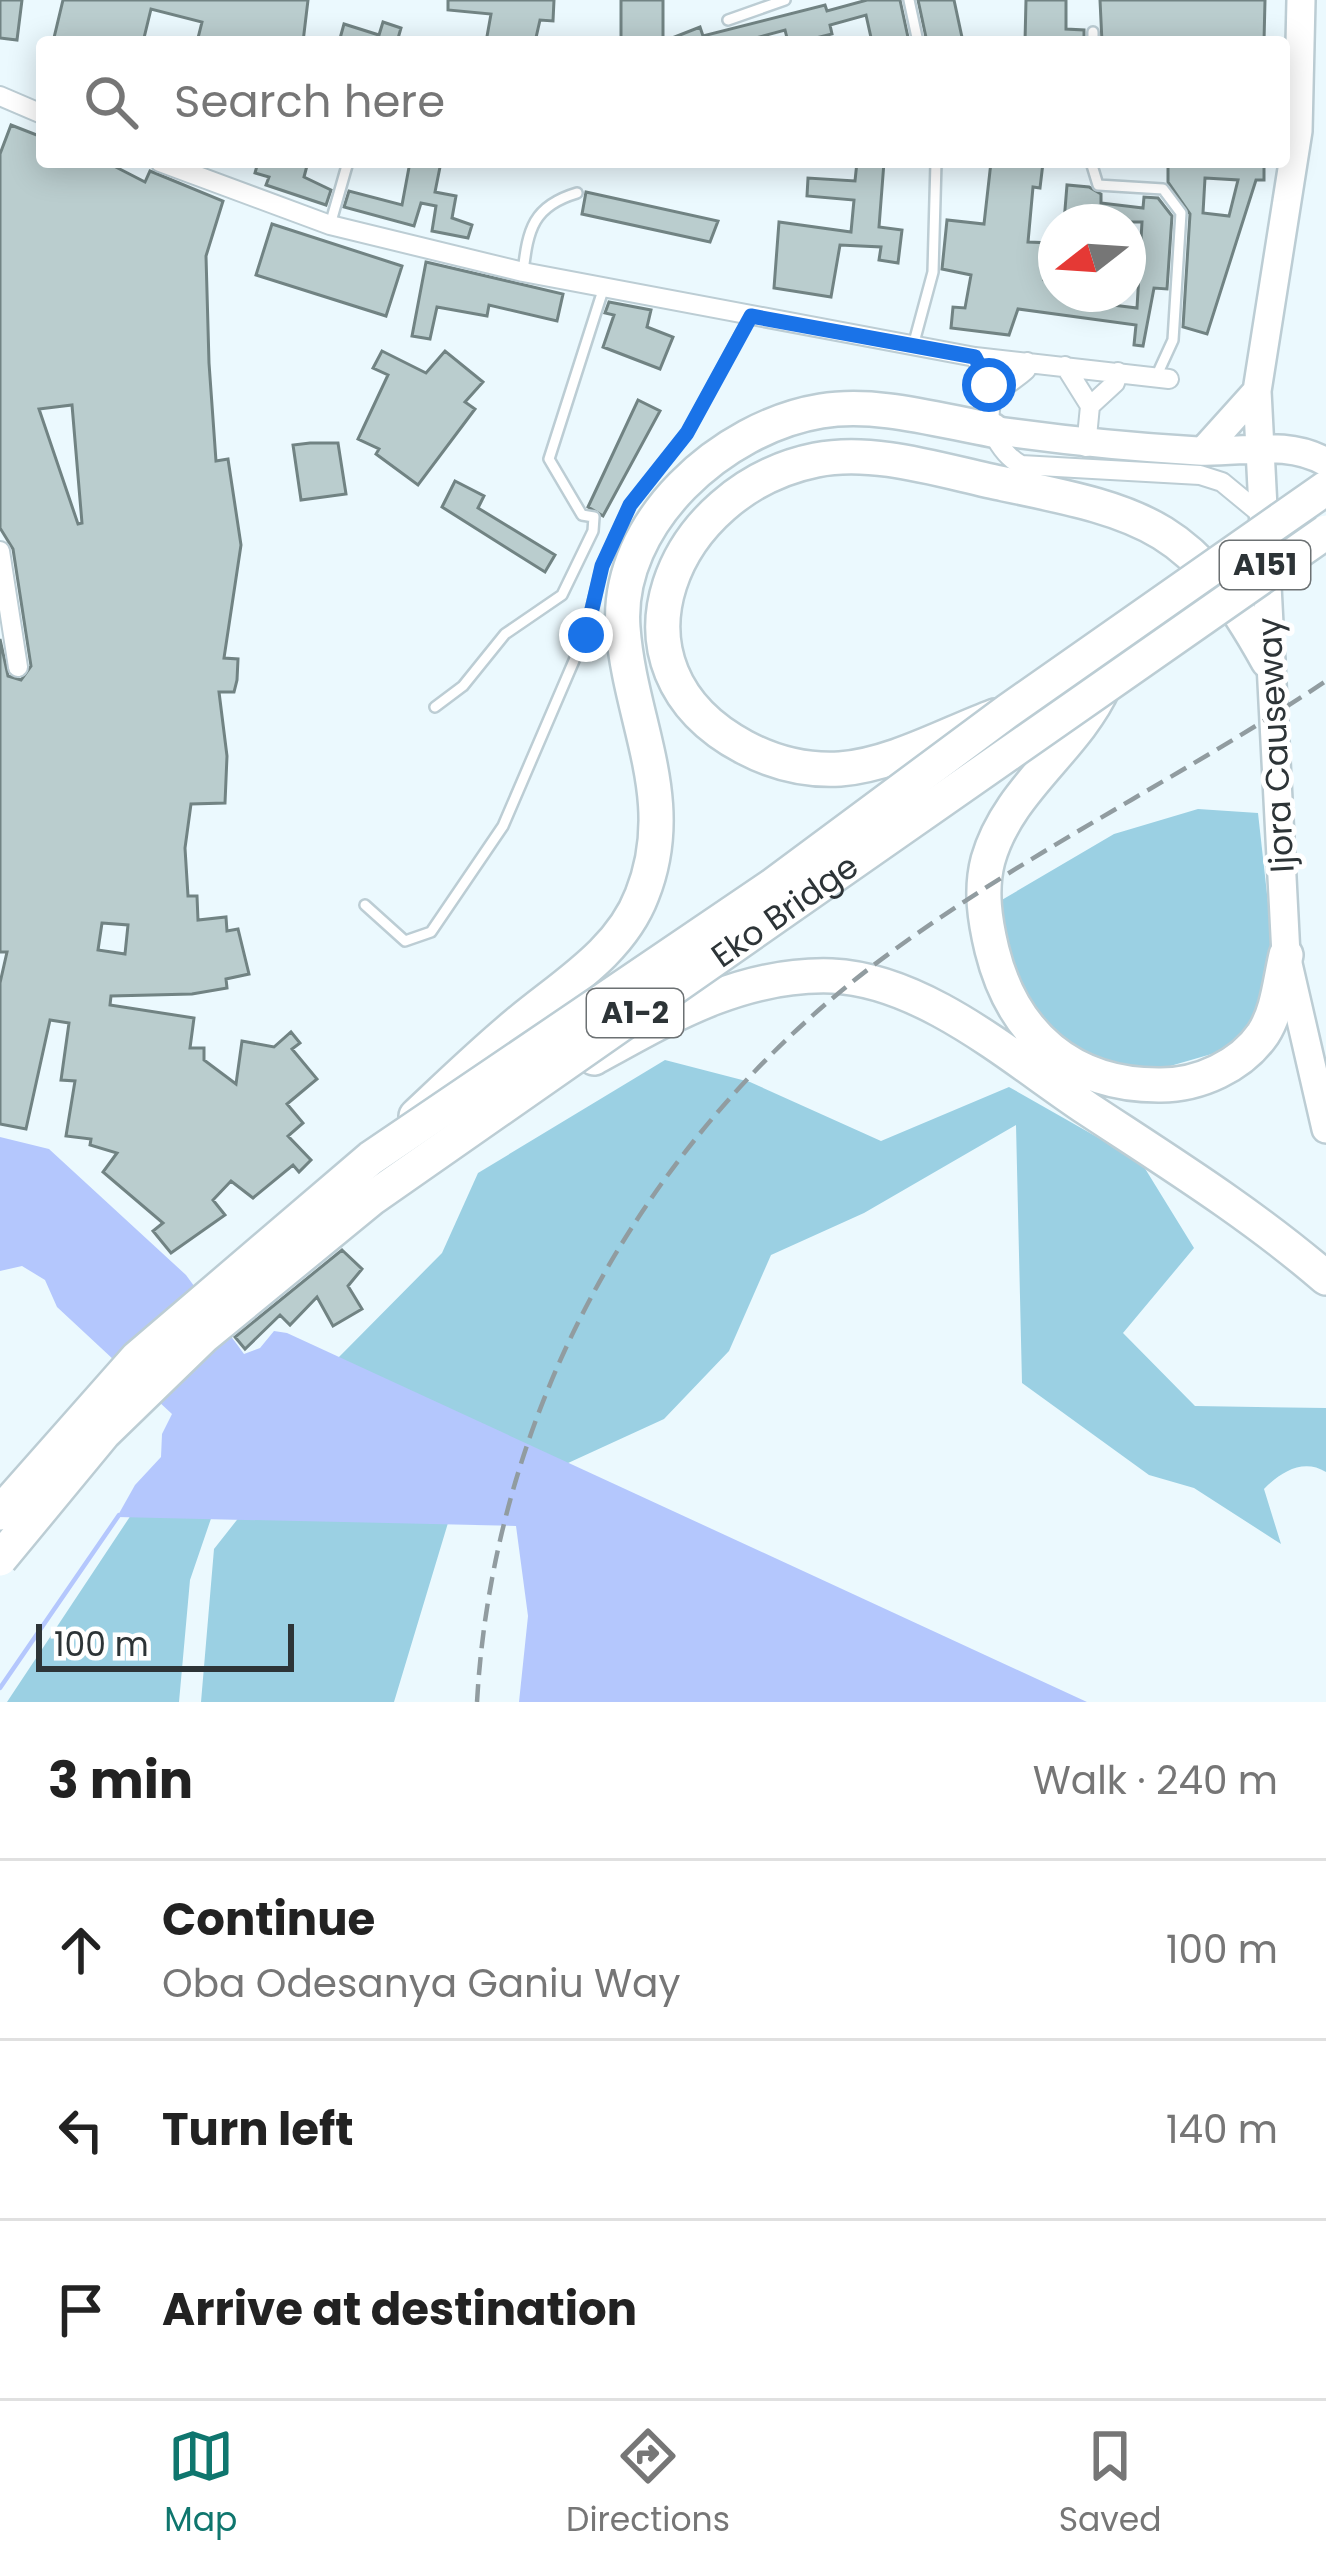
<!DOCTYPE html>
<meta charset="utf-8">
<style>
:root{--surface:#fff;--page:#f6f6f6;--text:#222;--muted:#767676;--line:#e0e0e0;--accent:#0f766e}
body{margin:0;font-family:Poppins,sans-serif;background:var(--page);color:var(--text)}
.compass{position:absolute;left:1038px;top:204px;width:108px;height:108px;border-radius:50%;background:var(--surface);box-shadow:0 6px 30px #0003;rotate:253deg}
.scale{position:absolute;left:36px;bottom:30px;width:258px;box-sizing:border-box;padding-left:12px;border:6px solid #2d3437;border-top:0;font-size:33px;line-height:42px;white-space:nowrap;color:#2d3437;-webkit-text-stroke:9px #fff;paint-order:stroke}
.stop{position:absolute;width:36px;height:36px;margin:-27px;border:9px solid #1a73e8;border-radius:50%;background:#fff}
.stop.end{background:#1a73e8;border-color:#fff;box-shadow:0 3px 12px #0008}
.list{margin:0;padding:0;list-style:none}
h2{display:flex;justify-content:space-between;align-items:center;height:156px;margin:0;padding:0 48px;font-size:51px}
h2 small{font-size:39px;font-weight:400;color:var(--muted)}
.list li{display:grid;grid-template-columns:78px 1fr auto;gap:36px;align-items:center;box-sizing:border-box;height:180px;padding:0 48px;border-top:3px solid var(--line)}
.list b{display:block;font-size:45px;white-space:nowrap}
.list p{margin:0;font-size:39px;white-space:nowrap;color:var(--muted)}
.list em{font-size:39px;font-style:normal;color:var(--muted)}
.icon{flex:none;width:66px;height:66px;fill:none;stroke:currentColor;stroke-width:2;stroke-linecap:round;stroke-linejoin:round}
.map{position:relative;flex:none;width:1326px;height:1702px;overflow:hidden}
.search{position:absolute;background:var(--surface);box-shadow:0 6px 30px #0003;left:36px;right:36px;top:36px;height:132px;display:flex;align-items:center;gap:30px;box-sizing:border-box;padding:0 42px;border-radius:12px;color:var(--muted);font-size:45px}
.sheet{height:696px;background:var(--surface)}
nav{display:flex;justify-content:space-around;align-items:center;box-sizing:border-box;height:168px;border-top:3px solid var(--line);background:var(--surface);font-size:33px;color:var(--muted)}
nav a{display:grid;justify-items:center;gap:6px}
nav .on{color:var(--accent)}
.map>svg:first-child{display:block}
.green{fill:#9bd0e3}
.water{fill:#b4c7fd}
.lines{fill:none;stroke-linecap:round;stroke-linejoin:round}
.stream{stroke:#b4c7fd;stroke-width:4.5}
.building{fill:#bacdce;stroke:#718383;stroke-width:3;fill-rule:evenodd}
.service-casing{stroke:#bccdd4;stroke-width:14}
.minor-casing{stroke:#bccdd4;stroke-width:22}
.primary-casing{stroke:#bccdd4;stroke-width:32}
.motorway-casing{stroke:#bccdd4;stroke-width:38}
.service{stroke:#fff;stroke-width:9}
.minor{stroke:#fff;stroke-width:18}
.primary{stroke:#fff;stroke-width:27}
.motorway{stroke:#fff;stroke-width:33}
.rail{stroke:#919ca0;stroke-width:4.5;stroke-dasharray:18 9;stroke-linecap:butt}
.motorway-bridge-casing{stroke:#bccdd4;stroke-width:38;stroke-linecap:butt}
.motorway-bridge{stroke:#fff;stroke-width:33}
.route{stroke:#1a73e8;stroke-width:15}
.labels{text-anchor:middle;stroke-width:10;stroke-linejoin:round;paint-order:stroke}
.shield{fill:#fff;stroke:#6c7173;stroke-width:3}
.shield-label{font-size:30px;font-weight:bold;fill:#2d3437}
.street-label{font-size:33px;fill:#2d3437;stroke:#fff}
</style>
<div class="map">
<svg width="1326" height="1702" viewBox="0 0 1326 1702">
<rect width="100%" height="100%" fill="#ebf9fe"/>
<path class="green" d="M1198,809l60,4 14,126 -7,52 -16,36 -27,24 -76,22 -79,-23 -38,-48 -24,-61 -5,-40 114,-67z
M665,1060l85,22 131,59 128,-54 132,75 53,86 -71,85 72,73 131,2v64c-23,-14 -45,0 -62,17l17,55 -87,-56 -45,-13 -127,-92 -6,-258 -152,88 -93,42 -42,96 -65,68 -109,50 -217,-111 104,-105 36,-80z
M217,1501l-27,79 -11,122h-172l124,-187z
M451,1513l-57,189h-193l13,-153 26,-33z"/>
<path class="water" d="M0,1137l49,12 137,126 58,79 16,-6 14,-17 13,2 800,369h-568l9,-86 -12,-90 -399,-9 18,-32 26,-28 1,-23 10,-20 -115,-107 -12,-27 -23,-14 -22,5z"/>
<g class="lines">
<path class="stream" d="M0,1688l119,-173"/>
</g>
<path class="building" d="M0,0h22l-5,40 -17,-2z
M63,0h245l-5,42h-106l5,-20 -51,-13 -8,33h-90z
M448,0h106l-1,21 -13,-1 -5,22h-49l5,-28 -43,-4z
M621,0h42v39l-42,-1z
M867,0h33l9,42h-37l-6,-27 -36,10 2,9 -32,8h-12l-3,-12 -44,12h-79l38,-15 3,9 122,-31 2,6z
M918,0h36l9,42h-36z
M1026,0h40v29l18,1v12h-59z
M1100,0h165l-1,42h-162z
M383,22l18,6 -4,14h-58l5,-18 35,11z
M11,125l31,12v25h64l39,20 5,-11 73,30 -17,55 3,107 7,98 12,-2 13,86 -17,113 14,1 -1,21 -3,12h-15l8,64 -2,47 -34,1 -6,44 3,48h9l1,24 28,-3 1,14 11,-2 11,45 -23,5 1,9 -35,6 -81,2 -1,9 84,13 -4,30h14v12l32,24 6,-43 32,6 17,-15 9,11 -8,6 25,30 -30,25 16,19 -15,13 23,24 -12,12 -6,-7 -40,33 -22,-17 -18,19 12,15 -54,38 -18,-22 10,-8 -60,-51 14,-19 -27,-8 1,-6 -25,-3 9,-55 -14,-1 8,-57 -19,-3 -24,109 -26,-5v-141l7,-31h-7v-313l8,37 13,4 10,-14 -18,-117 -13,-21v-374zM72,405l10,118 -4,1 -39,-115zM102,923l26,2 -3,29 -27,-4z
M258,162h50l-4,15 27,13 -5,15 -60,-20 3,-8 -14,-4z
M410,162h31l-6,30 21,4 -4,22 20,7 -4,13 -36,-7 4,-25 -15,-3 -7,23 -70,-19 5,-16 53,14z
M857,162h27l-5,65 23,3 -4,33 -19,-3 2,-13 -41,-2 -9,52 -57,-9 5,-66 72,10 3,-32 -47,-4 1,-18 47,3z
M991,162l52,1 -3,25 -7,-1 -5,55 24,1 -8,37 12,3v11h40v9l41,5 5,-86h-78l3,-37 22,2 12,7v9l42,5 1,-11 14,1 14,18 -5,73 -13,-1 -11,58 -9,-1 2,-20 -118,-16 -9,26 -58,-7 2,-21 12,1 6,-33 -29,-6 5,-49 37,4z
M1168,162h96v18h-8l-49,154 -24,-7 7,-113 -22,-32zM1205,178l33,2 -9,36 -26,-3z
M586,192l132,29 -8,21 -128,-28z
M272,224l130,42 -16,50 -130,-41z
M426,262l137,32 -6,27 -68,-16 -2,11 -50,-9 -7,32 -18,-3z
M609,302l42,8 -4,17 26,10 -13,32 -57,-22 11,-32 -9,-2z
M382,351l44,22 19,-22 38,31 -18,20 10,7 -57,76 -42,-31 3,-5 -21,-10 30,-64 -15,-7z
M638,400l22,11 -57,105 -15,-9z
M310,443h28l8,51 -45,6 -8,-55z
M455,481l29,15 -6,12 77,47 -10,17 -103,-65z
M342,1250l20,19 -14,17 14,23 -29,17 -16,-29 -27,28 -10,-10 -35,34 -10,-12z"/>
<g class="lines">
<g class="service-casing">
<path id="service" d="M909,0l9,42
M728,20l57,-20
M1093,42v-10
M1091,162l7,23 65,4 18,24 -8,127 -17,37
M330,225l18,-63
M523,272c5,-43 10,-66 54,-79
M913,346l20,-74 3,-110
M435,707l28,-21 42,-52 57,-39 31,-64 1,-14 -12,-2 -33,-56 55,-172
M365,905l40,36 26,-9 72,-106 82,-191 17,-69 28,-61 57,-72 64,-118"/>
</g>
<g class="minor-casing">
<path id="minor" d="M0,96l42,18
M160,162l170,63 193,47 452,85 194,22
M975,357l20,38
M1027,362l-1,8c-8,8 -25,17 -31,26 -15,24 5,58 26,69l179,10 22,7 40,33
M1065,366l25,40
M1086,447l4,-41 25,-23 3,-11
M0,551l18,116"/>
</g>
<g class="primary-casing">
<path id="primary" d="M1301,0l-3,131 -41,260 29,564 40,174
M992,430c69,10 137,17 206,21 45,2 88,-12 128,11
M1203,451l54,-60"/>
</g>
<g class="motorway-casing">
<path id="motorway" d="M1104,686c-29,64 -96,103 -116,174 -8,30 -3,61 4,90 21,85 80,136 169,135 38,0 80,-19 102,-51 15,-23 17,-54 23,-79
M995,716c-48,18 -103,49 -155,53 -34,2 -66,-6 -96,-22 -150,-80 -72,-258 72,-287 60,-12 129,12 188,24 146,30 189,42 264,177
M594,1058c76,-42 148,-85 238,-82 93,4 182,84 256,133 82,54 164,105 238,169
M416,1116c33,-31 66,-63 101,-92 45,-38 103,-71 125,-129 38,-95 -12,-173 -19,-267 -8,-106 100,-201 198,-217 56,-9 116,9 171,19"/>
</g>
<use href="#service" class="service"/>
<use href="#minor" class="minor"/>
<use href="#primary" class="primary"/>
<use href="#motorway" class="motorway"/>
<path class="rail" d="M477,1702c17,-300 174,-576 417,-752 137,-100 291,-175 432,-269"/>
<g class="motorway-bridge-casing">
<g id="motorway-bridge">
<path d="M0,1513l137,-155 234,-200 401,-272 237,-176 317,-222"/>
<path id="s1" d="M0,1559l104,-126 100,-97 167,-137 955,-667"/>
</g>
</g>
<use href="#motorway-bridge" class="motorway-bridge"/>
</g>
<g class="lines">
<path class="route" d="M586,635l16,-69 28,-61 57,-72 64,-117 224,41 14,28"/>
</g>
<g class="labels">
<g class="shield">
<rect x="1220" y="541" width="90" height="48" rx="9"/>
<rect x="587" y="989" width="96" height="48" rx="9"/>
</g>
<g class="shield-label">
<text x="1265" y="575">A151</text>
<text x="635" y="1023">A1-2</text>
</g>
<g class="street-label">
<text transform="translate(1275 745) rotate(-93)" y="12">Ijora Causeway</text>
<text dy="12" stroke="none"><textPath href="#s1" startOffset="1023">Eko Bridge</textPath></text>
</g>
</g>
</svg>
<svg class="compass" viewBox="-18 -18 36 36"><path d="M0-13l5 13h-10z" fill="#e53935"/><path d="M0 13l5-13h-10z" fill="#767676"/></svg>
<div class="scale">100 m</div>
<div class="stop" style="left:989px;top:385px"></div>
<div class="stop end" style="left:586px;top:635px"></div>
<div class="search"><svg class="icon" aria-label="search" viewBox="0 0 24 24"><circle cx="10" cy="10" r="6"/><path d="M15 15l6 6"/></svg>Search here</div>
</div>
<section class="sheet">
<h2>3 min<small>Walk · 240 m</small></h2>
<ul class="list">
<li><svg class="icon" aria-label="ahead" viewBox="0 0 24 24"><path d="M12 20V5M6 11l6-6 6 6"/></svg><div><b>Continue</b><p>Oba Odesanya Ganiu Way</p></div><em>100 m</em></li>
<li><svg class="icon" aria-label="left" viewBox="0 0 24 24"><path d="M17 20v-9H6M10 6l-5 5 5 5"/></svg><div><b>Turn left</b></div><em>140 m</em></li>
<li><svg class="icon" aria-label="arrive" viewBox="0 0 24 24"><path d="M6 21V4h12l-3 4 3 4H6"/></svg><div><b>Arrive at destination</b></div></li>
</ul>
</section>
<nav>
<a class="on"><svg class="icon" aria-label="map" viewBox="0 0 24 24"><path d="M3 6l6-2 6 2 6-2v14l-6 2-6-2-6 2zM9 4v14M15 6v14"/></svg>Map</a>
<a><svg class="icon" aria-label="directions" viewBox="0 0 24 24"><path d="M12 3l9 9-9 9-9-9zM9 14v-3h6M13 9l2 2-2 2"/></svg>Directions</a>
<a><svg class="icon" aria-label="saved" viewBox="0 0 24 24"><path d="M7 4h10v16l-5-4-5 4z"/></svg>Saved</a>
</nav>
